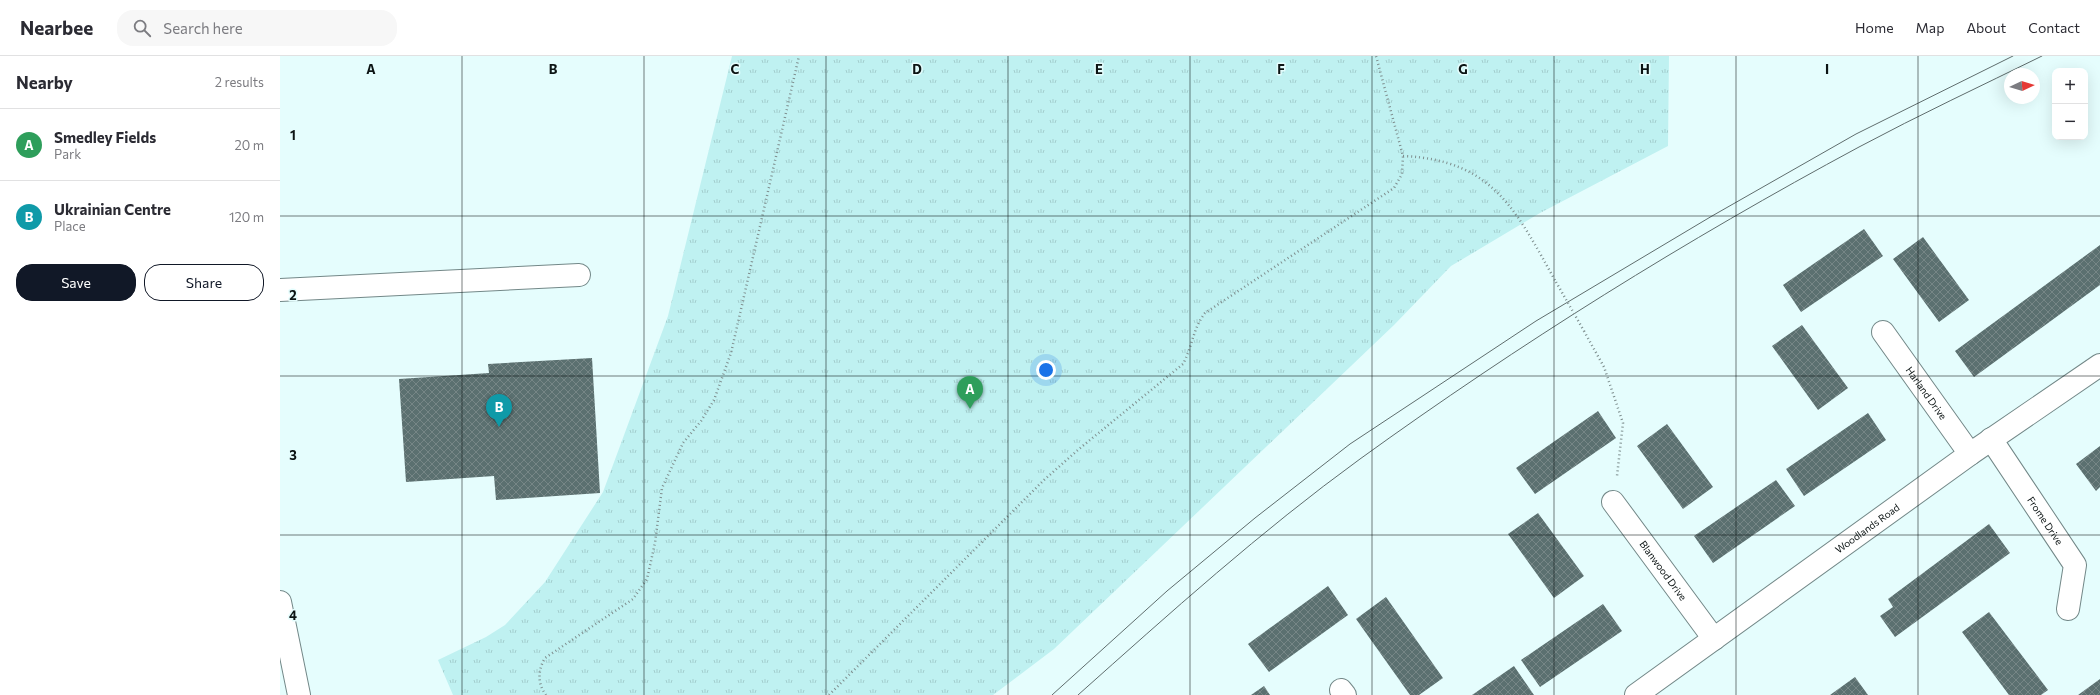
<!DOCTYPE html>
<meta charset="utf-8">
<style>
:root{--surface:#fff;--page:#f7f7f7;--text:#2b2b33;--muted:#7c7c81;--line:#e1e1e2;--accent:#111827}
body{margin:0;font-family:Commissioner,sans-serif;background:var(--page);color:var(--text)}
.controls{position:absolute;right:12px;top:12px;display:grid;overflow:hidden;border-radius:8px;box-shadow:0 4px 16px #0002}
.controls button{width:36px;height:36px;display:grid;place-items:center;padding:0;border:0;border-bottom:1px solid var(--line);background:var(--surface);color:var(--text);font:20px sans-serif}
.compass{position:absolute;left:1724px;top:12px;width:36px;height:36px;border-radius:50%;background:var(--surface);box-shadow:0 4px 16px #0002;rotate:86deg}
.you{position:absolute;left:766px;top:314px;width:14px;height:14px;margin:-10px;border:3px solid #fff;border-radius:50%;background:#1a73e8;box-shadow:0 0 0 6px #1a73e833}
.badge{display:grid;place-items:center;width:26px;height:26px;border-radius:50%;background:var(--accent);color:#fff;font-size:13px;font-weight:700}
.pin{position:absolute;translate:-50% -33px;filter:drop-shadow(0 1px 2px #0008)}
.pin::after{content:'';position:absolute;top:21px;width:14px;height:12px;background:inherit;clip-path:polygon(0 0,100% 0,50% 100%)}
.list{margin:0;padding:0;list-style:none}
h2{display:flex;justify-content:space-between;align-items:center;height:52px;margin:0;padding:0 16px;font-size:17px}
h2 small{font-size:13px;font-weight:400;color:var(--muted)}
.list li{display:grid;grid-template-columns:26px 1fr auto;gap:12px;align-items:center;box-sizing:border-box;height:72px;padding:0 16px;border-top:1px solid var(--line)}
.list b{display:block;font-size:15px;white-space:nowrap}
.list p{margin:0;font-size:13px;white-space:nowrap;color:var(--muted)}
.list em{font-size:13px;font-style:normal;color:var(--muted)}
.actions{display:flex;gap:8px;padding:12px 16px}
.actions a{flex:1;padding:9px 0;border:1px solid var(--accent);border-radius:16px;text-align:center;font-size:14px;color:var(--accent)}
.actions .main{background:var(--accent);color:#fff}
.icon{flex:none;width:22px;height:22px;fill:none;stroke:currentColor;stroke-width:2;stroke-linecap:round;stroke-linejoin:round}
.map{position:relative;flex:none;width:1820px;height:639px;overflow:hidden}
header{display:flex;align-items:center;gap:24px;box-sizing:border-box;height:56px;padding:0 20px;background:var(--surface);border-bottom:1px solid var(--line)}
header strong{font-size:19px}
nav{display:flex;gap:22px;margin-inline-start:auto;font-size:14px}
.search{width:280px;height:36px;background:var(--page);display:flex;align-items:center;gap:10px;box-sizing:border-box;padding:0 14px;border-radius:16px;color:var(--muted);font-size:15px}
main{display:flex}
aside{flex:1;background:var(--surface)}
.map>svg:first-child{display:block}
.park{fill:url(#park-tufts)}
.building{fill:url(#building-cross-hatch)}
.lines{fill:none;stroke-linecap:round;stroke-linejoin:round}
.minor-casing{stroke:#738888;stroke-width:24}
.path{stroke:#7f8f8f;stroke-width:2.5;stroke-dasharray:1 3;stroke-linecap:butt}
.minor{stroke:#fff;stroke-width:22}
.tram{stroke:#5f6d6d;stroke-width:1}
.path-bridge{stroke:#7f8f8f;stroke-width:2.5;stroke-dasharray:1 3;stroke-linecap:butt}
.grid{fill:none;stroke:#0c1414;stroke-width:1;stroke-opacity:0.55}
.labels{text-anchor:middle;stroke-width:3;stroke-linejoin:round;paint-order:stroke}
.street-label{font-size:10px;fill:#0c1414;stroke:#e5fdfd}
.grid-label{font-size:13px;text-anchor:middle;font-weight:bold;fill:#0c1414;stroke:#e5fdfd;stroke-width:3;stroke-linejoin:round;paint-order:stroke}
</style>
<header>
<strong>Nearbee</strong>
<div class="search"><svg class="icon" aria-label="search" viewBox="0 0 24 24"><circle cx="10" cy="10" r="6"/><path d="M15 15l6 6"/></svg>Search here</div>
<nav><a>Home</a><a>Map</a><a>About</a><a>Contact</a></nav>
</header>
<main>
<aside>
<h2>Nearby<small>2 results</small></h2>
<ul class="list">
<li><span class="badge" style="background:#2e9e5b">A</span><div><b>Smedley Fields</b><p>Park</p></div><em>20 m</em></li>
<li><span class="badge" style="background:#0f9aa8">B</span><div><b>Ukrainian Centre</b><p>Place</p></div><em>120 m</em></li>
</ul>
<div class="actions"><a class="main">Save</a><a>Share</a></div>
</aside>
<div class="map">
<svg width="1820" height="639" viewBox="0 0 1820 639">
<defs>
<pattern id="park-tufts" width="24" height="20" patternUnits="userSpaceOnUse"><rect width="24" height="20" fill="#bff1f1"/><path d="M3 7l-1-3M5 7V3M7 7l1-3M15 17l-1-3M17 17v-4M19 17l1-3" fill="none" stroke="#a3cece"/></pattern>
<pattern id="building-cross-hatch" width="8" height="8" patternUnits="userSpaceOnUse"><rect width="8" height="8" fill="#5b7070"/><path d="M0 0l8 8M0 8l8-8" fill="none" stroke="#768686"/></pattern>
</defs>
<rect width="100%" height="100%" fill="#e5fdfd"/>
<path class="park" d="M452,0h937l-1,90 -128,67 -89,53 -57,59 -340,324 -61,46h-540l-15,-35 48,-23 19,-12 40,-43 58,-90 65,-176z"/>
<path class="building" d="M1584,173l19,27 -82,56 -18,-27z
M1643,181l46,63 -30,22 -46,-63z
M1820,189v40l-126,92 -19,-26z
M1522,269l46,63 -30,22 -46,-64z
M312,302l8,135 -104,7 -2,-24 -88,6 -7,-103 90,-6 -1,-9z
M1318,355l18,27 -81,56 -19,-26z
M1588,357l18,27 -82,56 -18,-27z
M1387,368l46,63 -30,22 -46,-63z
M1820,390v41l-4,4 -20,-27z
M1496,424l19,26 -82,57 -19,-27z
M1258,457l46,63 -30,22 -46,-64z
M1709,468l21,29 -115,84 -15,-21 13,-9 -5,-8z
M1048,530l20,29 -79,57 -21,-28z
M1106,541l57,81 -24,17h-9l-54,-76z
M1323,548l19,27 -82,56 -19,-27z
M1709,556l59,78 -7,5h-32l-47,-63z
M1234,610l20,29h-62z
M1575,621l13,18h-38z
M1820,623v16h-22z
M984,630l6,9h-19z"/>
<g class="lines">
<g class="minor-casing">
<g id="minor">
<path d="M0,234l299,-15"/>
<path id="s1" d="M1603,276l87,122"/>
<path id="s2" d="M1711,383l84,126 -7,44"/>
<path id="s3" d="M1333,446l101,137"/>
<path d="M0,546l19,93"/>
<path d="M1061,634l4,5"/>
<path id="s4" d="M1356,639l334,-241 130,-89"/>
</g>
</g>
<path class="path" d="M1123,100c91,4 113,55 153,126
M1304,275l20,36 19,56 -6,53
M266,639c-9,-12 -8,-25 -1,-37l88,-59 14,-20 8,-36 7,-55 21,-45 18,-22 13,-21 17,-47 68,-297
M549,639l215,-215 35,-31 104,-85c9,-16 10,-36 22,-51l189,-125 8,-14 1,-18 -27,-100"/>
<use href="#minor" class="minor"/>
<path class="tram" d="M772,639l115,-104 88,-73 95,-74 186,-123 176,-105 144,-82 157,-78
M798,639c92,-82 183,-164 282,-236 159,-115 326,-219 499,-312 60,-32 122,-61 183,-91"/>
<path class="path-bridge" d="M1276,226l28,49"/>
</g>
<path class="grid" d="M182,0v639M364,0v639M546,0v639M728,0v639M910,0v639M1092,0v639M1274,0v639M1456,0v639M1638,0v639M0,160h1820M0,320h1820M0,479h1820"/>
<g class="labels">
<g class="street-label">
<text dy="4" stroke="none"><textPath href="#s1" startOffset="75">Harland Drive</textPath></text>
<text dy="4" stroke="none"><textPath href="#s2" startOffset="98">Frome Drive</textPath></text>
<text dy="4" stroke="none"><textPath href="#s4" startOffset="285">Woodlands Road</textPath></text>
<text dy="4" stroke="none"><textPath href="#s3" startOffset="85">Blanwood Drive</textPath></text>
</g>
</g>
<g class="grid-label">
<text x="91" y="18">A</text>
<text x="273" y="18">B</text>
<text x="455" y="18">C</text>
<text x="637" y="18">D</text>
<text x="819" y="18">E</text>
<text x="1001" y="18">F</text>
<text x="1183" y="18">G</text>
<text x="1365" y="18">H</text>
<text x="1547" y="18">I</text>
<text x="13" y="84">1</text>
<text x="13" y="244">2</text>
<text x="13" y="404">3</text>
<text x="13" y="564">4</text>
</g>
</svg>
<div class="controls">
<button>+</button>
<button>−</button>
</div>
<svg class="compass" viewBox="-18 -18 36 36"><path d="M0-13l5 13h-10z" fill="#e53935"/><path d="M0 13l5-13h-10z" fill="#7c7c81"/></svg>
<div class="you"></div>
<div class="pin badge" style="left:690px;top:353px;background:#2e9e5b">A</div>
<div class="pin badge" style="left:219px;top:371px;background:#0f9aa8">B</div>
</div>
</main>
